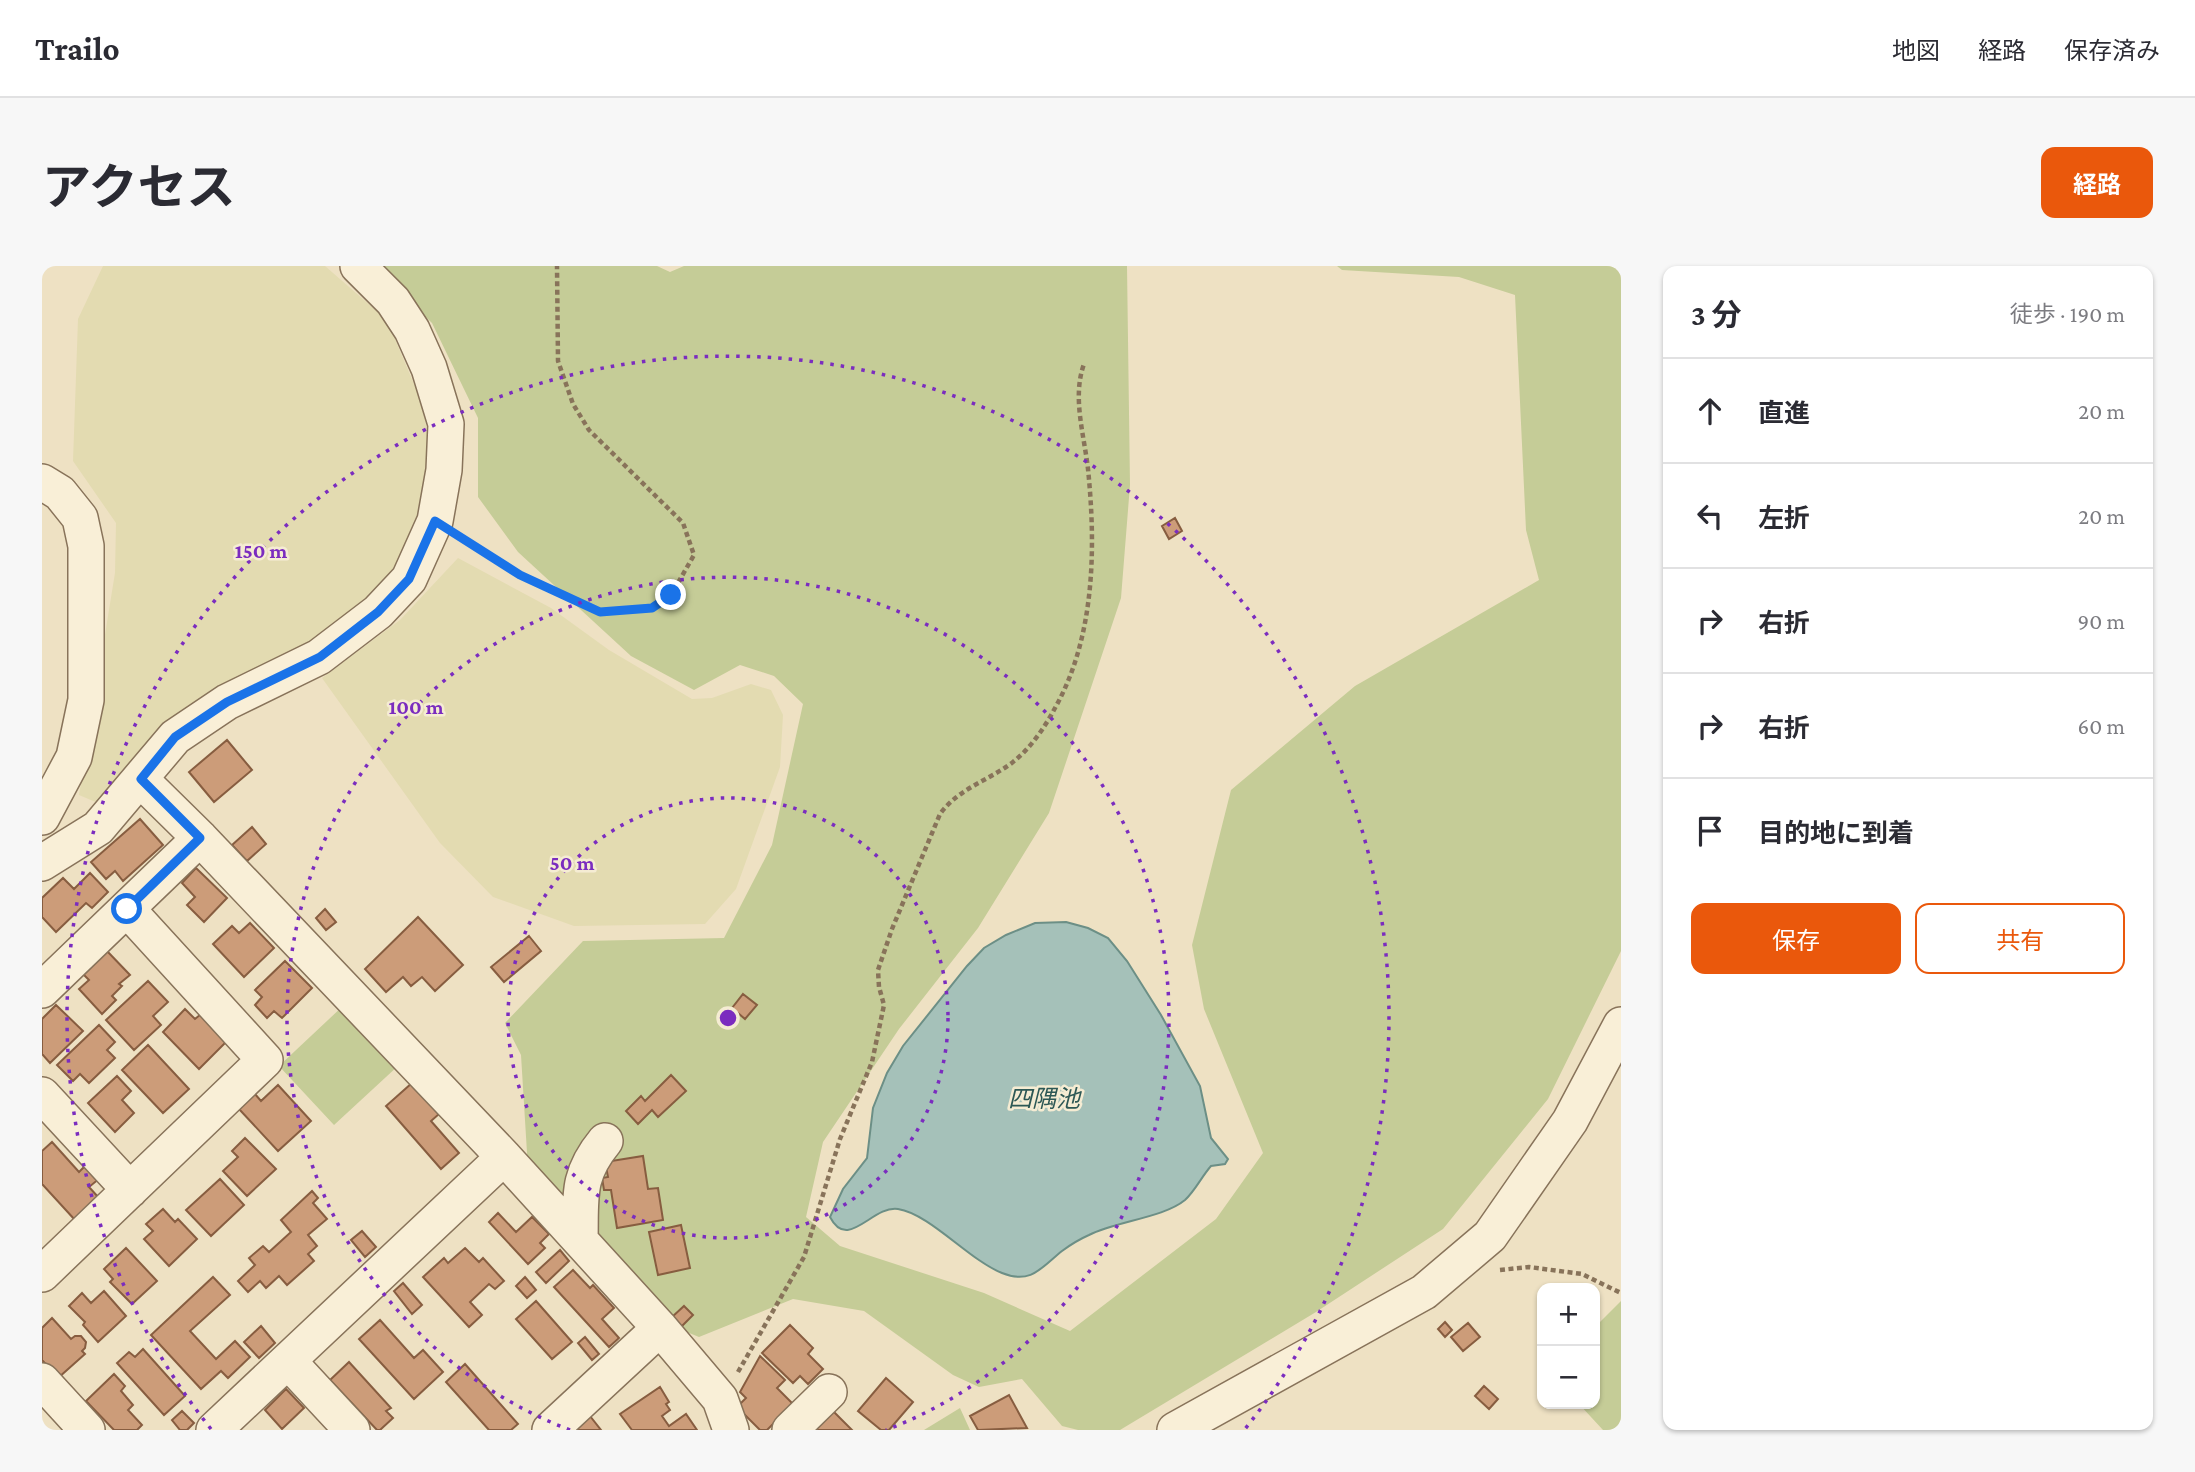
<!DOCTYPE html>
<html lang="ja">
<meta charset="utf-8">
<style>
:root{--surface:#fff;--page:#f7f7f7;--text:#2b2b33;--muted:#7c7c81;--line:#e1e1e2;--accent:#ea580c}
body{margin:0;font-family:"Crimson Pro","Noto Sans JP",serif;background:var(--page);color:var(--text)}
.controls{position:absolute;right:21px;bottom:21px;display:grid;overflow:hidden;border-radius:14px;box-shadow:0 2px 5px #0004}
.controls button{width:63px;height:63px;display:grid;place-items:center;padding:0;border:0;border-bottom:2px solid var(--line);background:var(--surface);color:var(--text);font:35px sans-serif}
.stop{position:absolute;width:21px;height:21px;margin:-16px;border:5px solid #1a73e8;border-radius:50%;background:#fff}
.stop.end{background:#1a73e8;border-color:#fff;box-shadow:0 2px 7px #0008}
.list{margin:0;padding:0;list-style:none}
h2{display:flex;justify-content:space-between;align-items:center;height:91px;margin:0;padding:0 28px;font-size:30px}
h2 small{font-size:23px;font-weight:400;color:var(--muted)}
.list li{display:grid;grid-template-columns:46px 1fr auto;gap:21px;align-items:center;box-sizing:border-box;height:105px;padding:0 28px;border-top:2px solid var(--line)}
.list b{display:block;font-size:26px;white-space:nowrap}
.list em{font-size:23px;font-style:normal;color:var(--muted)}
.actions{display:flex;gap:14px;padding:21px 28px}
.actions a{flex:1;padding:16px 0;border:2px solid var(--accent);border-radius:14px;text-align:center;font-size:24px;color:var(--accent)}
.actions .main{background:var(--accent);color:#fff}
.icon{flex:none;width:38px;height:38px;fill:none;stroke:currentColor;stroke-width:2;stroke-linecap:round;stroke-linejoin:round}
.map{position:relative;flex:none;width:1579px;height:1164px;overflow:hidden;border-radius:14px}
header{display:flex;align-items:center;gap:42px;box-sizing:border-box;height:98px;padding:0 35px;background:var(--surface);border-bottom:2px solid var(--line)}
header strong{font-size:33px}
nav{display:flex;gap:38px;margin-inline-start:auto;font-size:24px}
.intro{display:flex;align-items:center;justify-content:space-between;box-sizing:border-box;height:168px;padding:0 42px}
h1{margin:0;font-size:49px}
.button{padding:18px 32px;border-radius:14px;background:var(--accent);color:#fff;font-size:24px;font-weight:700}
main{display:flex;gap:42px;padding:0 42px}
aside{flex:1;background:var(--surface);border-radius:14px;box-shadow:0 2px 5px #0004}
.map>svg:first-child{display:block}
.farmland{fill:#e3dbb1}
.green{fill:#c5cc97}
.water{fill:#a5c1b9;stroke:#6c8f86;stroke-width:2}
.building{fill:#cc9c79;stroke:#875d40;stroke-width:2}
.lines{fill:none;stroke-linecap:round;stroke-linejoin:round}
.minor-casing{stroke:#88735a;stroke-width:38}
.path{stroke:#88735a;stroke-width:4.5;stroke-dasharray:5 3.5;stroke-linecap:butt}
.minor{stroke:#f9efd7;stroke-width:35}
.route{stroke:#1a73e8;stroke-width:9}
.ring{fill:none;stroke:#7b2cbf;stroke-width:3.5;stroke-dasharray:3.5 7}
.labels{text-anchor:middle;stroke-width:5;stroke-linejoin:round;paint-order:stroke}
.water-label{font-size:24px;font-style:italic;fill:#2d5855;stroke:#f5ecd3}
.centre{fill:#7b2cbf;stroke:#f5ecd3;stroke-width:3.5}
.ring-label{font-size:21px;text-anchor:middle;font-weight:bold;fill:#7b2cbf;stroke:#f5ecd3;stroke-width:5;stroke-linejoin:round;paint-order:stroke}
</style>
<header>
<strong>Trailo</strong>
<nav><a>地図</a><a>経路</a><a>保存済み</a></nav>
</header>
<div class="intro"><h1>アクセス</h1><a class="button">経路</a></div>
<main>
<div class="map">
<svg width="1579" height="1164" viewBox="0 0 1579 1164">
<rect width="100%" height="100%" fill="#eee1c3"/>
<path class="farmland" d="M61,0h222l62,54 35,83 10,56 -11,69 -31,57 -285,221 -26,-11 36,-222 1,-50 -43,-62 5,-142z
M416,292l93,50 58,42 83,49 20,-1 39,-14 20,6 12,25 -3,52 -44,122 -31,35 -131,2 -81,-29 -53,-54 -118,-165 78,-58z"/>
<path class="green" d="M331,0h284l13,6 14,-6h443l3,219 -9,113 -72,215 -71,115 -79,101 -76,113 -17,75 34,29 144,47 86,38 146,-112 47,-66 -59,-144 -12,-64 39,-155 124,-104 184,-106 -13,-50 -11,-235 -56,-18 -117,-7 -5,-4h284v685l-73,148 -105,130 -127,83 -196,118h-42l-16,-4 -40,-47 -43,8 -26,-12 -89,-64 -71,-12 -94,38 -27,-11 -144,-157 -7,-114 -16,-32 78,-82 141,-3 48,-93 31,-141 -29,-28 -34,-11 -46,25 -63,-34 -113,-104 -40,-55v-79l-46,-95z
M302,739l55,60 -65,60 -55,-59z
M1579,1035v129h-18l-24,-26h16v-77z
M918,1142l10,22h-46z"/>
<path class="water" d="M1024,656l22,6 20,10 19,23 34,54 39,71 11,52 17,21 -3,5 -14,2c-9,10 -16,25 -26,34 -22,18 -69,21 -96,35 -9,4 -19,10 -27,16 -20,16 -31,34 -60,22 -33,-13 -72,-59 -104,-64 -26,-4 -50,43 -68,8l13,-28 24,-31 6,-50 14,-35 16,-27 64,-80 17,-18 22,-13 29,-12z"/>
<path class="building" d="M1133,252l7,13 -13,8 -7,-13z
M185,474l25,30 -38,32 -25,-30z
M98,553l23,26 -40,36 -8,-10 -9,8 -15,-17z
M210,561l14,17 -19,17 -15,-16z
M154,602l31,30 -23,24 -17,-17 8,-8 -13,-14z
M48,607l18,19 -16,16 -6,-5 -30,29 -14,-15v-19l21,-20 11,11z
M283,643l11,13 -10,8 -10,-12z
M376,651l45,48 -28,26 -13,-14 -11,9 -8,-9 -17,15 -21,-23z
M208,657l24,25 -30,29 -31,-33 19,-18 7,7z
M487,670l12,15 -37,31 -13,-15z
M65,685l23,24 -11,9 3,2 -10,10 4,4 -14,14 -23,-25 10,-9 -6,-6z
M243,695l27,27 -30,30 -8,-7 -7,7 -12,-13 7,-8 -7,-7z
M106,715l20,21 -15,14 8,9 -27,25 -28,-30z
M701,728l14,11 -12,14 -13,-11z
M14,739l27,26 -33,32 -8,-9v-35z
M143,743l10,10 6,-5 26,27 -28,28 -36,-37z
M57,759l16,17 -8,8 8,8 -26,25 -9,-9 -7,7 -16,-16z
M106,779l41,44 -26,24 -41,-43z
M629,809l15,16 -28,26 -6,-7 -14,14 -12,-13 15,-15 4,5z
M75,810l14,15 -9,9 12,13 -19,19 -27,-29z
M370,817l27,31 -8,7 28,32 -18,16 -55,-63z
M236,819l33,36 -33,30 -39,-42 16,-15 6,7z
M203,872l31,31 -29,27 -24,-25 15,-14 -6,-6z
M10,876l27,30 8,-8 13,14 -11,9 10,11 -24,22 -33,-36v-33z
M601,890l5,33 10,-1 5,32 -46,8 -6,-38h-7l-2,-12 6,-1 -3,-15z
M178,913l24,26 -33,31 -25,-26z
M270,925l6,7 -5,5 14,16 -19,16 9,11 -9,8 6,7 -27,24 -8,-9 -13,12 -6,-7 -12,11 -10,-11 17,-16 -6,-7 14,-12 6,6 22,-20 -10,-12z
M121,943l12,13 3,-3 19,20 -28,27 -25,-27 9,-8 -7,-7z
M456,947l18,19 16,-15 17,17 -9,9 5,5 -17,16 -39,-42z
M639,959l9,43 -32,7 -9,-43z
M320,965l14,16 -11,10 -14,-17z
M84,982l31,33 -25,23 -22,-22 3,-3 -9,-10z
M423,982l14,14 4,-4 21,23 -9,8 -6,-5 -19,18 12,13 -13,12 -46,-50 21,-19 4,5z
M518,984l9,11 -23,22 -10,-11z
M531,1004l17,18 3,-3 21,23 -12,11 17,19 -10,9 -55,-60z
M171,1011l17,18 -40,36 26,28 19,-18 15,16 -22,21 -7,-7 -20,18 -50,-54z
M483,1011l11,13 -9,8 -11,-12z
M361,1017l19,22 -10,9 -18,-23z
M62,1025l22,25 -28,26 -15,-17 2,-3 -16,-16 13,-13 9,10z
M494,1035l36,41 -20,17 -36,-40z
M642,1040l9,9 -12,12 -9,-10z
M10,1052l19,21 4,-3h6l5,6 -1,6 -3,3 3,3 -27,24 -16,-18v-32z
M338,1054l34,38 9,-8 20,22 -29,27 -55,-60z
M1403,1056l7,8 -7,7 -7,-8z
M1426,1057l12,14 -17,14 -12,-14z
M748,1059l23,23 -5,6 15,15 -15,15 -8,-8 -7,7 -31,-30z
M219,1060l14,17 -16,15 -15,-16z
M543,1071l14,17 -7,6 -14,-17z
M101,1083l42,47 -21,19 -47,-52 12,-11 6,5z
M718,1090l25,24 -8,8 16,16 -26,26h-7l-23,-23 9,-9 -6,-6z
M307,1096l42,46 -5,3 7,7 -13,12h-3l-47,-50z
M423,1098l53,60 -7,6h-22l-43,-48z
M72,1108l11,12 -4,5 12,14 -5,5 14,15 -5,5h-23l-28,-29z
M844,1112l27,24 -24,28h-8l-23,-19z
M1442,1120l14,13 -9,10 -14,-13z
M618,1121l9,15 -3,2 4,6 -8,6 7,10 17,-12 11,16h-65l-12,-16z
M244,1123l18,19 -22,21 -17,-19z
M967,1129l18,33 -49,2 -8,-14z
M788,1142l22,22h-44z
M140,1145l12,12 -7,7h-7l-8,-10z
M548,1150l11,14h-28z"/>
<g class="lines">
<g class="minor-casing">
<path id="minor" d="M0,216l18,11 20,25 6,28v154l-12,57 -32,60
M98,513l60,59 304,319 156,171 60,71 11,31
M0,597l56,-35 77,-91 52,-35 92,-45 59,-45 31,-33 26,-58 9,-51 2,-46 -17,-56 -17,-38 -19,-29 -35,-35
M0,724l158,-152
M0,829l88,95
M538,974c1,-42 -4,-64 25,-99
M0,1008l223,-214 -138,-151
M246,1095l64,69
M0,1115l45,49
M172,1164l290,-273
M508,1164l110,-102
M748,1164l39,-38
M1133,1164l249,-138 66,-56 80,-115 51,-96"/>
</g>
<path class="path" d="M420,272l58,37 80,37 51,-4 20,-13 23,-40 -11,-32 -94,-93 -16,-26 -15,-43 -1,-95
M1458,1004l29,-3 53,7 39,19
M696,1106l66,-115 36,-118 32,-77 12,-57 -5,-18 -1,-17 14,-41 48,-115c19,-26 48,-33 73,-52 17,-13 32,-35 42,-54 40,-71 41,-160 33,-239 -4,-35 -16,-72 -4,-105"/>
<use href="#minor" class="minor"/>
</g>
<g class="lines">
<path class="route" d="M85,643l73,-71 -59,-59 34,-42 52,-35 93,-45 58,-45 31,-33 26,-58 85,54 80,37 52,-4 19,-13"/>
</g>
<g class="ring">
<circle cx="686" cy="752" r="220"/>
<path d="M528 1164A441 441 0 1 1 844 1164"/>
<path d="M169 1163A661 661 0 1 1 1203 1163"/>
</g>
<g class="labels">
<g class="water-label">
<text x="1002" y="841">四隅池</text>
</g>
</g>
<circle cx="686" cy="752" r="10" class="centre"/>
<g class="ring-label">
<text x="219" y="292">150 m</text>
<text x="374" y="448">100 m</text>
<text x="530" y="604">50 m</text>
</g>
</svg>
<div class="controls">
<button>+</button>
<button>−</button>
</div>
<div class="stop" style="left:85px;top:643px"></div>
<div class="stop end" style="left:629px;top:329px"></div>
</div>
<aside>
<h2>3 分<small>徒歩 · 190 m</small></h2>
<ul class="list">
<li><svg class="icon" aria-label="ahead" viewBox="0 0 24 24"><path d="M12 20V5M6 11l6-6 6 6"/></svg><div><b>直進</b></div><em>20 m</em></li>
<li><svg class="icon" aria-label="left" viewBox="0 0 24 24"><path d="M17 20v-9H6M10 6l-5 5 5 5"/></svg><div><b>左折</b></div><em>20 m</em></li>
<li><svg class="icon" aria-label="right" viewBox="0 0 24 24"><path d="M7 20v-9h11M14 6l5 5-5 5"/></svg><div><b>右折</b></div><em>90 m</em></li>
<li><svg class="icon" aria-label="right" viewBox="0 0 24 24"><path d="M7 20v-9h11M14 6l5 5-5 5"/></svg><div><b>右折</b></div><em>60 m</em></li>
<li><svg class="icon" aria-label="arrive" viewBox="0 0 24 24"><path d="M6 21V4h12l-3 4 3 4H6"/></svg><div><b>目的地に到着</b></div></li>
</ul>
<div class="actions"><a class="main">保存</a><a>共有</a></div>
</aside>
</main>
